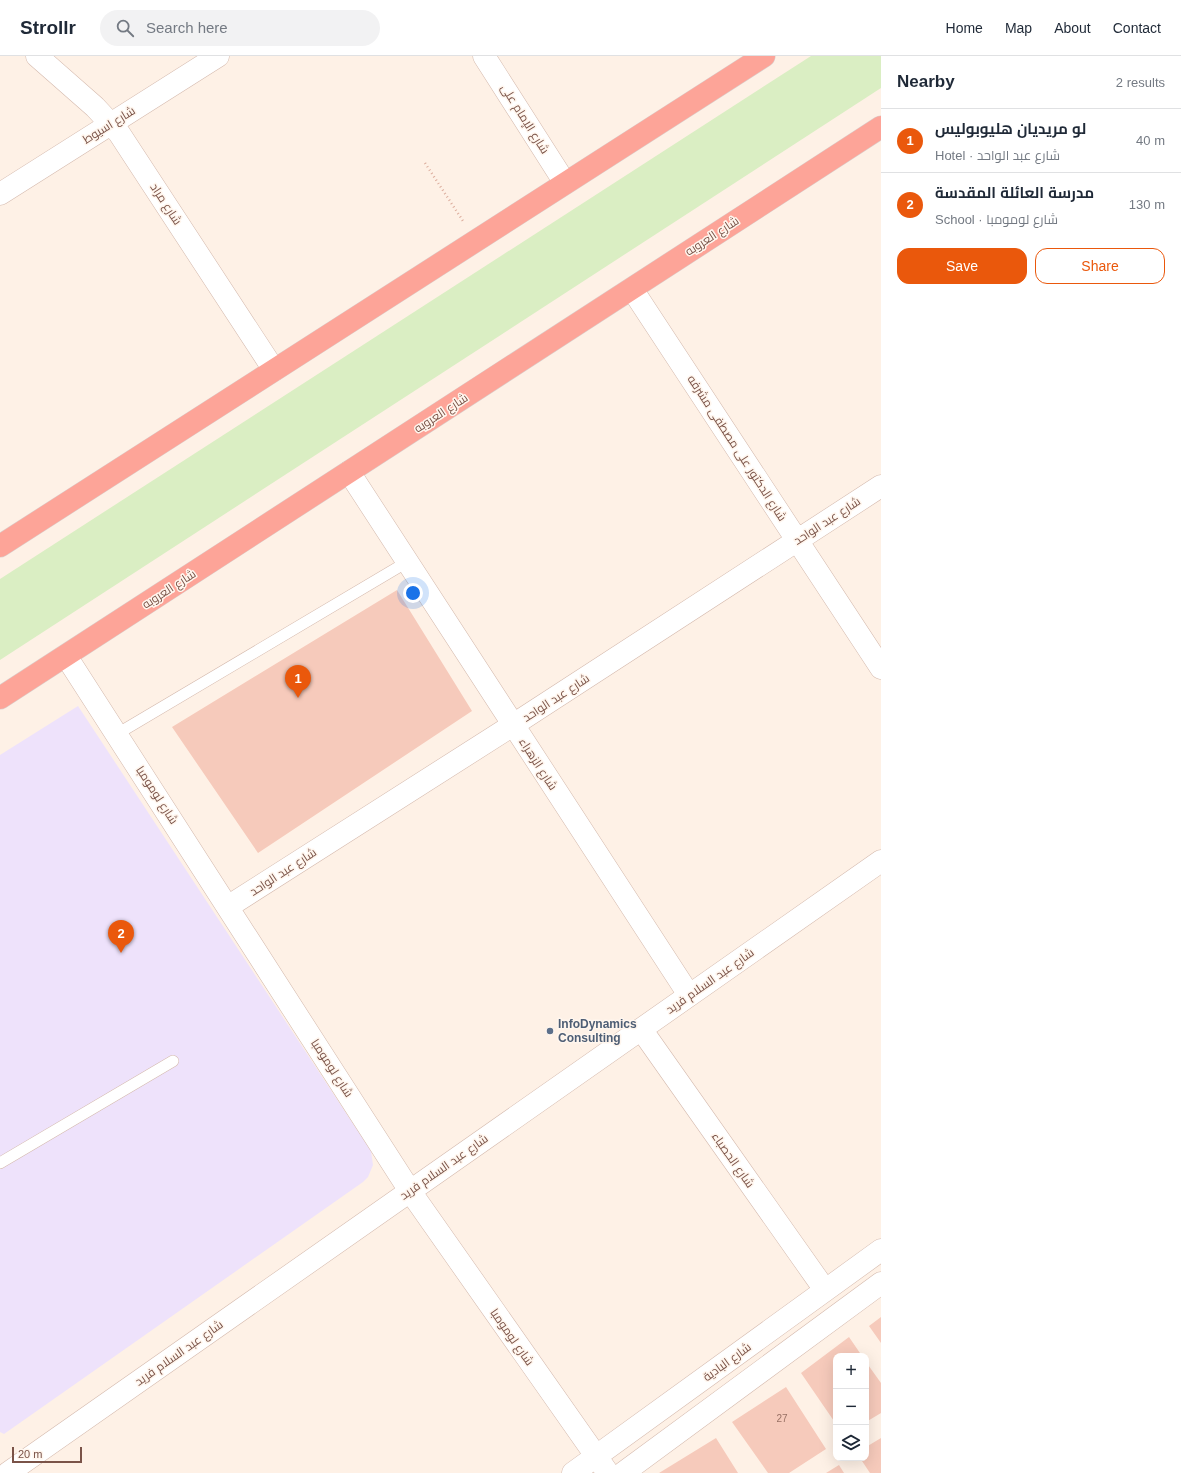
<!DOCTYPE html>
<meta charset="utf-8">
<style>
:root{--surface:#fff;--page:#f2f2f3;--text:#1f2937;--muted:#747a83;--line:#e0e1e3;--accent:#ea580c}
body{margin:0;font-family:Arial,Cairo,sans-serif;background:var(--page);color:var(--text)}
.controls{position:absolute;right:12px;bottom:12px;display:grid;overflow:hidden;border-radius:8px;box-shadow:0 4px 16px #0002}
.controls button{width:36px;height:36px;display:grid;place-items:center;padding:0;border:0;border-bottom:1px solid var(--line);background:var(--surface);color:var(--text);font:20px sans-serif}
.scale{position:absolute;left:12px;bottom:10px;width:70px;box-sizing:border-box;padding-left:4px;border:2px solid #7a5348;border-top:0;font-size:11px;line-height:14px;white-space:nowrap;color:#7a5348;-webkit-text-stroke:3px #fff6ee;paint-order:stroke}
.you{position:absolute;left:413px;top:537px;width:14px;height:14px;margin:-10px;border:3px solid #fff;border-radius:50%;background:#1a73e8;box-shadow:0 0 0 6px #1a73e833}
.badge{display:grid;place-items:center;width:26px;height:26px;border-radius:50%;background:var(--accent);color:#fff;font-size:13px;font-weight:700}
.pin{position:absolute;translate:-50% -33px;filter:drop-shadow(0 1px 2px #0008)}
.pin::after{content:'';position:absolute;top:21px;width:14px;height:12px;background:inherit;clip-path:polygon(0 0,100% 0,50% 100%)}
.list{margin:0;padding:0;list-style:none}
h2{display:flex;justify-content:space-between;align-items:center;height:52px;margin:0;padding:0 16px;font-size:17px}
h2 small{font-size:13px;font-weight:400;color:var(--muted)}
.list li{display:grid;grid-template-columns:26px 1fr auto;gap:12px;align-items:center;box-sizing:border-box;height:64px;padding:0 16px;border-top:1px solid var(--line)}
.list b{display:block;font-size:15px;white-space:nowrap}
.list p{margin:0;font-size:13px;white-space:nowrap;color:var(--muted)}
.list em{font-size:13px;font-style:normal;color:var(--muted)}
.actions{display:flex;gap:8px;padding:12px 16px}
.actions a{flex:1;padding:9px 0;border:1px solid var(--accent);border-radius:12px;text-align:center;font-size:14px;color:var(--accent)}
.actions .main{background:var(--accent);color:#fff}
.icon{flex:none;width:22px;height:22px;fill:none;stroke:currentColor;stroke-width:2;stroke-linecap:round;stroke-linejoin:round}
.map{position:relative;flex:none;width:881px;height:1417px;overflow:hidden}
header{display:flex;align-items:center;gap:24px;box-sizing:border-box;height:56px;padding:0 20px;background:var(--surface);border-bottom:1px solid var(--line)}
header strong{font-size:19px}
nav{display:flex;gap:22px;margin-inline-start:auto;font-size:14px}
.search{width:280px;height:36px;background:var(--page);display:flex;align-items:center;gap:10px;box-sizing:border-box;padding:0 14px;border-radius:22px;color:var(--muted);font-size:15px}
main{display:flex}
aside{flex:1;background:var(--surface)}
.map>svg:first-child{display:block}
.education{fill:#eee2fb}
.green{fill:#daeec3}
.building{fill:#f6cabb}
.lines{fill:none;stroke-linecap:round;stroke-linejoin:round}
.lane-casing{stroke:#d4b9ad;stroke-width:12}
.street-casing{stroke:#d4b9ad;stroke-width:23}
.highway-casing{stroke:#dacfcc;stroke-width:23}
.path{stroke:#dcad9d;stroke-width:2.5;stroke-dasharray:1 3;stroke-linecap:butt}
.lane{stroke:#fff;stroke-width:11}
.street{stroke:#fff;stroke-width:22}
.highway{stroke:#fda498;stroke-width:22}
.service-dot{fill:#5c6f8a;stroke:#fff6ee;stroke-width:1.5}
.labels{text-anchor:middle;stroke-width:3;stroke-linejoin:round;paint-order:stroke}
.number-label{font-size:10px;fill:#997165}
.street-label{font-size:12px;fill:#7a5348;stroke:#fff6ee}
.service-label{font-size:12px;font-weight:bold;fill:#4e5e75;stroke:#fff6ee;text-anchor:start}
</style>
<header>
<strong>Strollr</strong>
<div class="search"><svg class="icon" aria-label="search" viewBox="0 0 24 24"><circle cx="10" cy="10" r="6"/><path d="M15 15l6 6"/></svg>Search here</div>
<nav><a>Home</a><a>Map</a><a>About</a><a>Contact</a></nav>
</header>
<main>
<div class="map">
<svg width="881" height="1417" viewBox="0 0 881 1417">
<rect width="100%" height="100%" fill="#fef1e6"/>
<path class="education" d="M78,650l293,445 2,14 -5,12 -5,5 -359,252 -4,-2v-677z"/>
<path class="green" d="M811,0h70v32l-881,572v-81z"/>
<path class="building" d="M397,534l75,121 -214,142 -86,-126z
M881,1261v26l-12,-17z
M849,1281l13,19h-26v68l-35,-51z
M866,1306l15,21v30l-15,9z
M786,1331l40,62 -37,24h-21l-36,-51z
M716,1382l22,35h-79z
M881,1382v35h-11l-10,-15h6v-11z
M839,1409l5,8h-18z"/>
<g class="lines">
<g class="lane-casing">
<path id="lane" d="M117,678l290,-172
M0,1107l173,-102"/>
</g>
<g class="street-casing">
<path id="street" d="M37,0l58,51 24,26 155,237
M484,0l81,127
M0,138l218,-138
M632,233l249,379
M349,416l340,523
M66,600l344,535 198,282
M229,850l284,-181 368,-239
M641,973l184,261
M8,1417l873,-612
M573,1417l308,-223
M623,1417l258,-190"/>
</g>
<g class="highway-casing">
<path id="highway" d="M0,490l764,-490
M0,642l881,-571"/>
</g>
<path class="path" d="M425,107l38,58"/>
<use href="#lane" class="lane"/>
<use href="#street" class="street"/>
<use href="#highway" class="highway"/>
</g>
<circle class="service-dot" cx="550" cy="975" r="4"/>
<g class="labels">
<g class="number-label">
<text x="782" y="1366">27</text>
</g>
<g class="street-label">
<text transform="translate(525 63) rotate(58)" y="4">شارع الإمام على</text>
<text transform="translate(109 69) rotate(-32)" y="4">شارع اسيوط</text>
<text transform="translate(166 148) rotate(57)" y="4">شارع مراد</text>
<text transform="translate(712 180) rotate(-33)" y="4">شارع العروبه</text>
<text transform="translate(441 357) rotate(-33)" y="4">شارع العروبه</text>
<text transform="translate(737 392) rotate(57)" y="4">شارع الدكتور على مصطفى مشرفه</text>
<text transform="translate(827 465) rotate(-33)" y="4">شارع عبد الواحد</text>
<text transform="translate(169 533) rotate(-33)" y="4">شارع العروبه</text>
<text transform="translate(556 642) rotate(-33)" y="4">شارع عبد الواحد</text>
<text transform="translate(538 708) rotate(57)" y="4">شارع الزهراء</text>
<text transform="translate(157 739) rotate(57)" y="4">شارع لومومبا</text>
<text transform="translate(283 816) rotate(-33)" y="4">شارع عبد الواحد</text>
<text transform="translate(710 925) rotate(-35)" y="4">شارع عبد السلام فريد</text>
<text transform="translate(332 1012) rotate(57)" y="4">شارع لومومبا</text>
<text transform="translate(733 1104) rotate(55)" y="4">شارع الحصباء</text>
<text transform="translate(444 1111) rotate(-35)" y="4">شارع عبد السلام فريد</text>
<text transform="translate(512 1281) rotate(55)" y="4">شارع لومومبا</text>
<text transform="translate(179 1297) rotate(-35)" y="4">شارع عبد السلام فريد</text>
<text transform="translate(727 1306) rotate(-36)" y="4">شارع البادية</text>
</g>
<g class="service-label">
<text x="558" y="972">InfoDynamics<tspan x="558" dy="14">Consulting</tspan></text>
</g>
</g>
</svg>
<div class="controls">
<button>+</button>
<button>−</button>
<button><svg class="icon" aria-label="layers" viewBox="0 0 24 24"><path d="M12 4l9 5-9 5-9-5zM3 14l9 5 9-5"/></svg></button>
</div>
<div class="scale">20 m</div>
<div class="you"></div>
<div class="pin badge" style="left:298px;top:642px">1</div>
<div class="pin badge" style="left:121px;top:897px">2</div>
</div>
<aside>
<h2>Nearby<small>2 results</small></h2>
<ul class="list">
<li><span class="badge">1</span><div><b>لو مريديان هليوبوليس</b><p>Hotel · شارع عبد الواحد</p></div><em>40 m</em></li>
<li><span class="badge">2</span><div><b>مدرسة العائلة المقدسة</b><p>School · شارع لومومبا</p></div><em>130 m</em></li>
</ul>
<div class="actions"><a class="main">Save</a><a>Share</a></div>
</aside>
</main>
